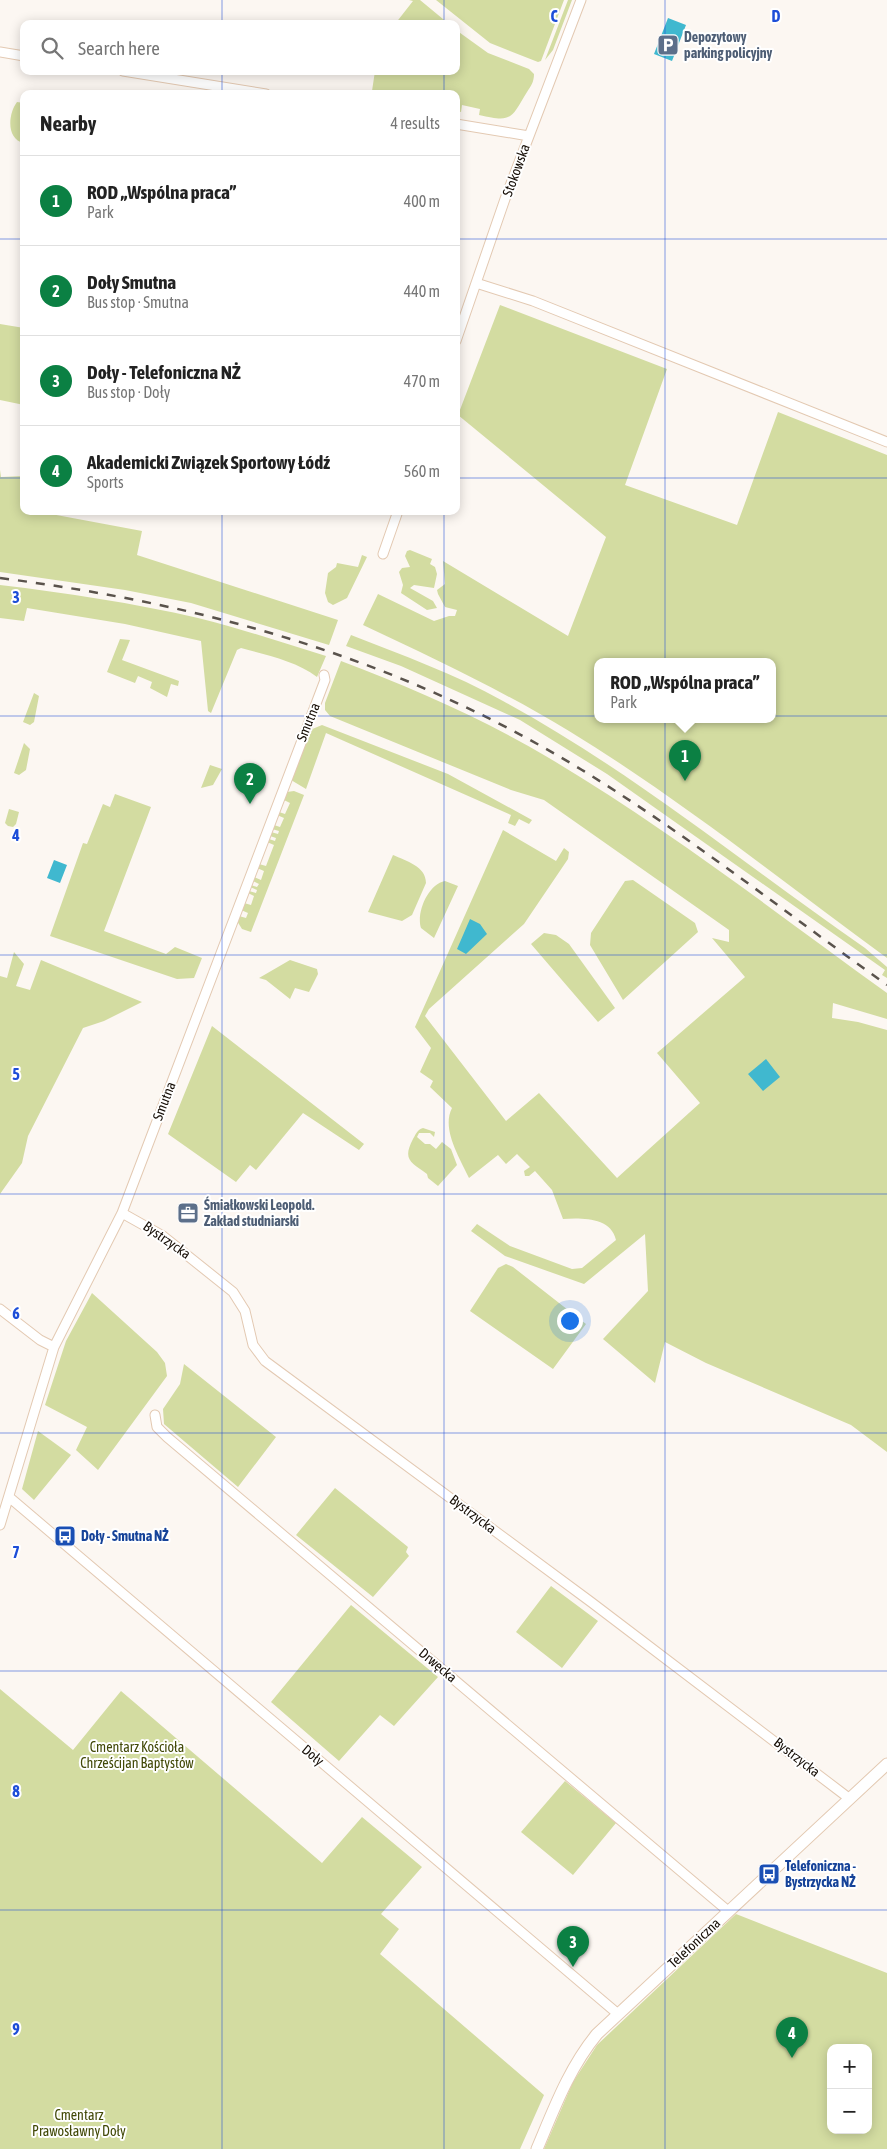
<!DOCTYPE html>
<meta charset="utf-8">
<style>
:root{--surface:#fff;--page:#f2f2f2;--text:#222;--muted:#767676;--line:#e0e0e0;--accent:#0b8043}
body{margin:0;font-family:"Asap Condensed",sans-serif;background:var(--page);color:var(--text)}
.controls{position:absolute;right:15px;bottom:15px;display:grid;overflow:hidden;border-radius:10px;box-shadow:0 2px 12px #0003}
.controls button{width:45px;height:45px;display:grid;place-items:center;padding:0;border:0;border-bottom:1px solid var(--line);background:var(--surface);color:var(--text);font:25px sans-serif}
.you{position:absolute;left:569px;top:1320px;width:18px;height:18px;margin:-12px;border:4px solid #fff;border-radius:50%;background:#1a73e8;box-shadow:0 0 0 8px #1a73e833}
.badge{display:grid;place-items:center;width:32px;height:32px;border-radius:50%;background:var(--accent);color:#fff;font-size:16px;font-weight:700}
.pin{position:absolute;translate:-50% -41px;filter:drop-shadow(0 1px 2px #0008)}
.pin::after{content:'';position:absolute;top:26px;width:18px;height:15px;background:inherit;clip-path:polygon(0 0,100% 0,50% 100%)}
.popup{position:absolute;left:594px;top:658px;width:182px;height:65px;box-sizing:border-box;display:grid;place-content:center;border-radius:10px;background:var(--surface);filter:drop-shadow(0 1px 4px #0005);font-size:16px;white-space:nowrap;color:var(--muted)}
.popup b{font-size:19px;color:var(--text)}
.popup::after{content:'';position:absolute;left:50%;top:100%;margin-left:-10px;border:10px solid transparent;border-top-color:var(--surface)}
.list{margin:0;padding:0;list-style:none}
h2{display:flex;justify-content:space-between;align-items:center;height:65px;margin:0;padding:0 20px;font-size:21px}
h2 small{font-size:16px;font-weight:400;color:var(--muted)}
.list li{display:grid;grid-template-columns:32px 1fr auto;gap:15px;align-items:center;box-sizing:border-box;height:90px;padding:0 20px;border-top:1px solid var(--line)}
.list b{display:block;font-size:19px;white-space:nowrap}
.list p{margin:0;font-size:16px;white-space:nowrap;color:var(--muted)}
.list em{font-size:16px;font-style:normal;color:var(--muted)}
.icon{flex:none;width:28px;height:28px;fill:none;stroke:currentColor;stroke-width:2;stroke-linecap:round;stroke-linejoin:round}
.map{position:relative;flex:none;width:887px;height:2149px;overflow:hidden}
.search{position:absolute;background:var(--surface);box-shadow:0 2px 12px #0003;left:20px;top:20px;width:440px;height:55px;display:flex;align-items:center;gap:12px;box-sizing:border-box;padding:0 18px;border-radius:10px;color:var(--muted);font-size:19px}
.panel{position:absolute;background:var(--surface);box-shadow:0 2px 12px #0003;left:20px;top:90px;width:440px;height:425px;border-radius:10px}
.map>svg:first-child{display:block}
.green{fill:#d3dca1;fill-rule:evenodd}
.water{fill:#40b8cf}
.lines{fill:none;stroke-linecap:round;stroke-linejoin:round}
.street-casing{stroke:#e3c9b2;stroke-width:11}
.secondary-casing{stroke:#e3c9b2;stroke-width:13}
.street{stroke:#fff;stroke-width:9}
.secondary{stroke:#fff;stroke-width:11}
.rail{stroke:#5a534c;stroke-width:2.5;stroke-dasharray:9 9;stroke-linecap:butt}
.grid{fill:none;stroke:#1d4ed8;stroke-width:1;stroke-opacity:0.55}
.labels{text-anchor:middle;stroke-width:4;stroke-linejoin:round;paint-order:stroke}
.service-label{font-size:14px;font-weight:bold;fill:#4e5e75;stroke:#fff;text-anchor:start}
.street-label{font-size:14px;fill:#160e06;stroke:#fff}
.transit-label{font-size:14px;font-weight:bold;fill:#164399;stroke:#fff;text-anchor:start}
.park-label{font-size:14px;fill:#414806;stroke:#fff}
.grid-label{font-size:16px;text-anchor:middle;font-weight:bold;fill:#1d4ed8;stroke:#fff;stroke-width:4;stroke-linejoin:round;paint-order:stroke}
</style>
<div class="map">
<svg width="887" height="2149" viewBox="0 0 887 2149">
<rect width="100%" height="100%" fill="#fcf7f2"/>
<path class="green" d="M409,0h11l29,24h-54l18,-23z
M436,0h128l-23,61 -3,1 -48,-19z
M568,0h4l-19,50 -8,10z
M456,30l32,23 41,16 5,5c0,8 -3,12 -7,18 -16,26 -14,31 -48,23l1,-6 -18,-4 -1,7 -5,-1v-17h-75l-9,-3 3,-20h81z
M17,102l7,1v40c-18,-4 -16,-29 -7,-41z
M500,305l167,64 -42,116 112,40 41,-113 109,43v503c-104,-76 -208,-160 -318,-227 -66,-40 -136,-73 -206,-106l15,-31 56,27 15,-5h6l2,-6 -12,-3 -7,-13 -1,-4 8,-6 -2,-23 125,75 38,-99 -148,-122zM598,662h174v58h-174z
M0,324l24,4v77l-24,-5z
M0,470l1,7 23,-1v35h27v3l91,17 -5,24 201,65 -9,25 -138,-42 -66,-13 -125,-18z
M410,550l22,9 -2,5 5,3 2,7 -3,14 -20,-3 -4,3 23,13 4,7 -10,2 -26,-17 2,-8 -4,-13 3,-4 8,-1 -5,-11 2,-5z
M362,555l5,2 -20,41 -14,7 -5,-3 -3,-9 3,-20 8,-6 1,-4 21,4z
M0,585c67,8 133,18 198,33 44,11 86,25 128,38l-9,21c-21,-16 -51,-22 -76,-29l-4,2 -26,63 -3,-2 -7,-70 -76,-17 -98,-16 -3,13 -24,-3z
M351,635c51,20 104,39 152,66 129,70 242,164 362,247l22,19v11l-5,-3 3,-5 -278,-196 -87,-54 -119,-54 -55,-20z
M120,639l10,1 -8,20 57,21 -1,5 -7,-2 -4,13 -17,-9 2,-6 -14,-6 -3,7 -28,-11z
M341,661c71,27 143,58 208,97 118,70 227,155 338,235v26l-54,-16 -1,15 26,4 29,8v422l-36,-27 -145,-62 -41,-21 -10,41 -52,-44 45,-48 -3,-57 -61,50 -79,-28 -34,-25 6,-7 33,22 62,23 10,-1 34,-28c-5,-23 -35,-22 -53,-21l-11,-29 -17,-19 -6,5h-4l-1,-5 6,-4 -13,-13 -11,10 -8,-9 -29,23c-9,-20 -28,-49 -17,-70l-22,-21 3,-6 -13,-9 11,-24 -16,-21 88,-197 53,31 8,-13 5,4 -1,7 -44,65 -95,85 -4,7 81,105 33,-28 78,85 83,-75 -43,-50 88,-76 -33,-39 17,4v-12l-185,-130 -33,-10 -181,-74 -5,-6v-7z
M34,693l5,3 -5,26 -4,3 -7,-3z
M322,725l126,49 84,46 -3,4 -10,-5 -4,7 -7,-3 3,-8 -185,-82 -20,56 -15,-9 19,-50z
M24,743l6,6 -4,21 -7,5 -5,-2z
M210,765l12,4 -9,16 -12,3z
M294,791l10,4 -53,137 -9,-3 -5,-8 2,-5 7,2 2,-5 -7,-3 3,-7 7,2 3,-9 -6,-3 1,-2 7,2 1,-3 -7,-3 1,-2 6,2 2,-3 -6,-3 1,-4 7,3 3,-9 -7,-3 2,-4 7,2 8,-21 -7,-3 2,-3 6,2 1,-3 -6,-2 1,-4 7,2 1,-3 -7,-2 2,-4 6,2 4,-9 -7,-3 2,-3 6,2 5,-11 -6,-3 3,-8z
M115,794l36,13 -47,124 62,23 9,-7 27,11 -8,20 -17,1 -127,-43 33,-93 4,1 16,-40 7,3z
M9,809l10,3 -3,12 -3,3 -5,-1 -3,-3z
M393,855c13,6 33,11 33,28l-14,32 -10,6 -34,-9z
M633,880l62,43 3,9 -75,68 -33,-55 1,-12 34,-52z
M445,881l13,5 -24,52 -13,-10c-5,-15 7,-44 24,-47z
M544,933l12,2 13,9 46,64 -17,14 -67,-78z
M14,952l10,12 -8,22 14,4 11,-30 101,42 -38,19 -21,7 -55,108 -6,27 -22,31v-218l7,2z
M290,960l27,9 1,5 -9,18 -14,-4 -5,11 -24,-19 -7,-2z
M212,1026l152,118 -5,6 -56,-37 -47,57 -6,-5 -14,17 -68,-48z
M423,1128l12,4 -1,5 -4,-4h-11l-2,4 8,7h5l6,5 6,-7 9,7 6,16 -19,21 -10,-8 -1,-4c-16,-12 -25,-14 -14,-35 3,-5 4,-9 10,-11z
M506,1264l7,3 73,57 -33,45 -83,-58 28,-43z
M92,1293l65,59 8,11 2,13 -69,94 -22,-20 11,-23 -42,-22 21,-64z
M184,1364l92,73 -38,50 -74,-63 -1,-15 17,-25z
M38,1431l33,24 -37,45 -12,-11z
M335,1488l73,59 -2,5 3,4 -36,41 -77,-62z
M551,1586l47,35 -36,47 -46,-36z
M351,1605l87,72 -44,49 -14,-11 -41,46 -68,-59z
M0,1689l73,61 48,-59 201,172 40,-46 60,50 -41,47 18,15 -19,25 164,141 -24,54h-520z
M565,1781l51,42 -43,52 -52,-43z
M736,1914l151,59v176h-343l29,-67 24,-37zM831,2048h37v82h-37z"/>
<path class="water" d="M668,18l18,7 -14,36 -18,-7z
M54,860l13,5 -7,18 -13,-5z
M470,919l10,5 7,10 -21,20 -9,-5z
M766,1059l14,18 -17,14 -15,-17z"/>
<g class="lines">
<g class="street-casing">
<path id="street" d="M0,52l24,4
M123,71l143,23
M456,124l73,12
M476,283l57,18 354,141
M456,341l49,-142 76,-199
M383,554l15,-43
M122,1213l41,23 70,56 12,19 8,34 12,16 326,241 259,197
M0,1309l40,31 14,7
M155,1415l2,12 10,10 561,474
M9,1497l609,517
M0,1525l54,-178 68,-134 203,-533 -1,-5"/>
</g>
<g class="secondary-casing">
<path id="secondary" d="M537,2149c17,-40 32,-81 60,-115l290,-270"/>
</g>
<use href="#street" class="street"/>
<use href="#secondary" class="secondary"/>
<path class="rail" d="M0,578c210,27 400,81 582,192 106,65 204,143 305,215"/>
</g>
<path class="grid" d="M222,0v24M444,0v24M665,0v2149M222,71v23M444,71v23M0,239h24M456,239h431M0,478h24M456,478h431M222,511v1638M444,511v1638M0,716h887M0,955h887M0,1194h887M0,1433h887M0,1671h887M0,1910h887"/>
<defs>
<g id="parking-square" transform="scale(1.125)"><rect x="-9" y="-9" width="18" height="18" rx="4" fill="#5c6f8a" stroke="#fff"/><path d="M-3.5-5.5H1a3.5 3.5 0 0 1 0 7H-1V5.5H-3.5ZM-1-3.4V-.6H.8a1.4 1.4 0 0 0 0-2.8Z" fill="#fff"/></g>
<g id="office-square" transform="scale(1.125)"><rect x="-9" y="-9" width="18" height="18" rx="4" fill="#5c6f8a" stroke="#fff"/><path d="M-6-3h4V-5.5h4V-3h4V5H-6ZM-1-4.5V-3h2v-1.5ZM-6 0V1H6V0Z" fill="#fff"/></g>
<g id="bus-square" transform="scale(1.125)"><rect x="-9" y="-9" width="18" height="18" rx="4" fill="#1a4fb4" stroke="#fff"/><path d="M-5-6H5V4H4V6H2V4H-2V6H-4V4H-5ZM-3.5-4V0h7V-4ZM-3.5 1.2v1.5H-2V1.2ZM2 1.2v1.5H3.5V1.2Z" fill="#fff"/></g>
</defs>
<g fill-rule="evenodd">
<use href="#parking-square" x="668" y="45"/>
<use href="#office-square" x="188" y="1213"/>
<use href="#bus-square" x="65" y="1536"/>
<use href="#bus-square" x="769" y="1874"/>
</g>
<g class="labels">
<g class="service-label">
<text x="684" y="42">Depozytowy<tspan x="684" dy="16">parking policyjny</tspan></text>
<text x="204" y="1210">Śmiałkowski Leopold.<tspan x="204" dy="16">Zakład studniarski</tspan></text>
</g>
<g class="street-label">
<text transform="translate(516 170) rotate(-70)" y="5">Stokowska</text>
<text transform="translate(308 722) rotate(-68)" y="5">Smutna</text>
<text transform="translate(164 1101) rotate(-69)" y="5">Smutna</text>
<text transform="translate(167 1240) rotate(35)" y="5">Bystrzycka</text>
<text transform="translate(473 1514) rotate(37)" y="5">Bystrzycka</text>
<text transform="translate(438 1665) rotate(40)" y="5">Drwęcka</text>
<text transform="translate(313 1755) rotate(40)" y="5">Doły</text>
<text transform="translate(797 1757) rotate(38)" y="5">Bystrzycka</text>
<text transform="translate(694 1943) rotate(-43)" y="5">Telefoniczna</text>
</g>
<g class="transit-label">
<text x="81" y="1541">Doły - Smutna NŻ</text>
<text x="785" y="1871">Telefoniczna -<tspan x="785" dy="16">Bystrzycka NŻ</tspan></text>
</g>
<g class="park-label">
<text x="137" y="1752">Cmentarz Kościoła<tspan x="137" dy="16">Chrześcijan Baptystów</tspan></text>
<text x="79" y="2120">Cmentarz<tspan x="79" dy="16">Prawosławny Doły</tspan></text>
</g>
</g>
<g class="grid-label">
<text x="554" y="22">C</text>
<text x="776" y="22">D</text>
<text x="16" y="603">3</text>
<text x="16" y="841">4</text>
<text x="16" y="1080">5</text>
<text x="16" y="1319">6</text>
<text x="16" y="1558">7</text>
<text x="16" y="1797">8</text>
<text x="16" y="2035">9</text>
</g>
</svg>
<div class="controls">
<button>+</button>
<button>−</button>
</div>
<div class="you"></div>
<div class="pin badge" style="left:685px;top:781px">1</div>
<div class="popup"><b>ROD „Wspólna praca”</b>Park</div>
<div class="pin badge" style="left:250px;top:804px">2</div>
<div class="pin badge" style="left:573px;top:1967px">3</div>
<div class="pin badge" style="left:792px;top:2058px">4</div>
<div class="search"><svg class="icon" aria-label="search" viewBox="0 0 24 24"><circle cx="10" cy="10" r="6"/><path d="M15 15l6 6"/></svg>Search here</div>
<section class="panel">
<h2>Nearby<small>4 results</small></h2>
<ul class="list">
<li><span class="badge">1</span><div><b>ROD „Wspólna praca”</b><p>Park</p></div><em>400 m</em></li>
<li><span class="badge">2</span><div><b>Doły Smutna</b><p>Bus stop · Smutna</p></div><em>440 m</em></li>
<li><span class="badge">3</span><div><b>Doły - Telefoniczna NŻ</b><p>Bus stop · Doły</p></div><em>470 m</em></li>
<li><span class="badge">4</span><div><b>Akademicki Związek Sportowy Łódź</b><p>Sports</p></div><em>560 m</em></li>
</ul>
</section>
</div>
